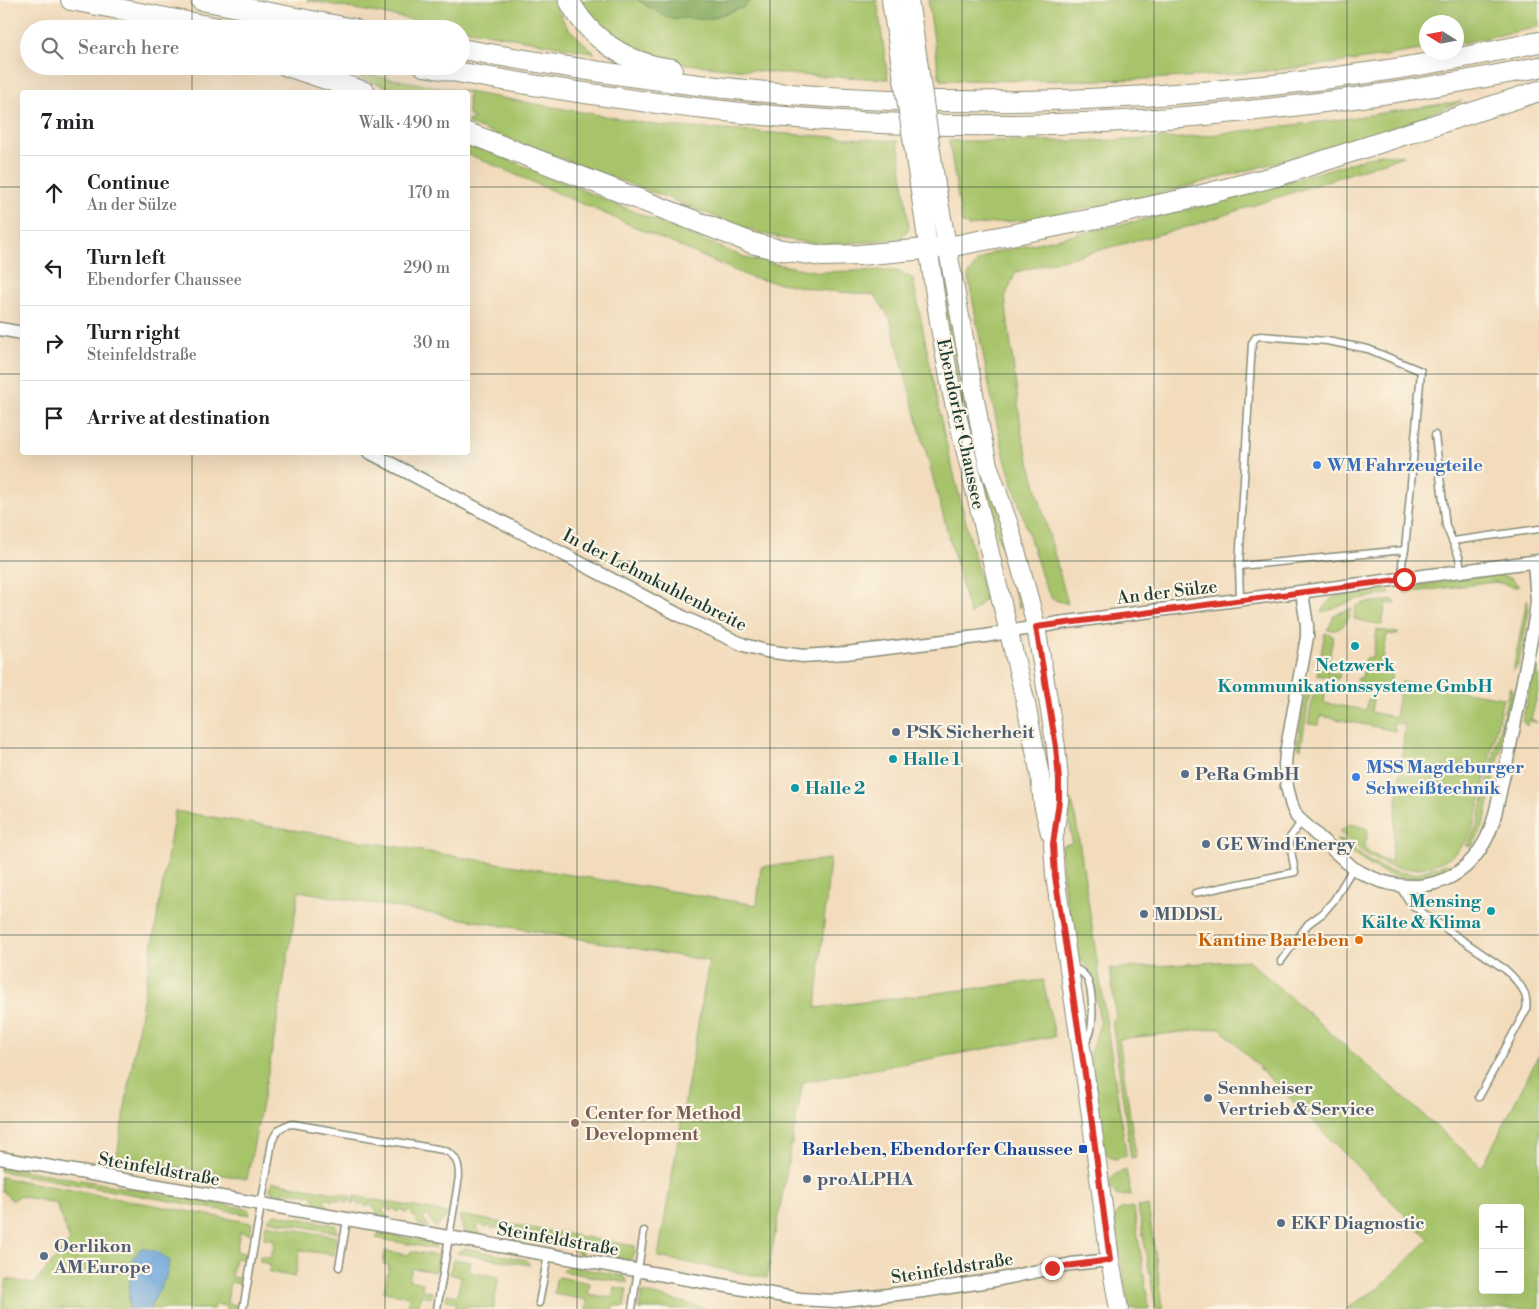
<!DOCTYPE html>
<meta charset="utf-8">
<style>
:root{--surface:#fff;--page:#f6f6f6;--text:#202124;--muted:#757577;--line:#e0e0e0}
body{margin:0;font-family:"Libre Bodoni",serif;background:var(--page);color:var(--text)}
.controls{position:absolute;right:15px;bottom:15px;display:grid;overflow:hidden;border-radius:5px;box-shadow:0 5px 20px #0002}
.controls button{width:45px;height:45px;display:grid;place-items:center;padding:0;border:0;border-bottom:1px solid var(--line);background:var(--surface);color:var(--text);font:25px sans-serif}
.compass{position:absolute;left:1419px;top:15px;width:45px;height:45px;border-radius:50%;background:var(--surface);box-shadow:0 5px 20px #0002;rotate:281deg}
.stop{position:absolute;width:15px;height:15px;margin:-11px;border:4px solid #d93025;border-radius:50%;background:#fff}
.stop.end{background:#d93025;border-color:#fff;box-shadow:0 1px 5px #0008}
.list{margin:0;padding:0;list-style:none}
h2{display:flex;justify-content:space-between;align-items:center;height:65px;margin:0;padding:0 20px;font-size:21px}
h2 small{font-size:16px;font-weight:400;color:var(--muted)}
.list li{display:grid;grid-template-columns:32px 1fr auto;gap:15px;align-items:center;box-sizing:border-box;height:75px;padding:0 20px;border-top:1px solid var(--line)}
.list b{display:block;font-size:19px;white-space:nowrap}
.list p{margin:0;font-size:16px;white-space:nowrap;color:var(--muted)}
.list em{font-size:16px;font-style:normal;color:var(--muted)}
.icon{flex:none;width:28px;height:28px;fill:none;stroke:currentColor;stroke-width:2;stroke-linecap:round;stroke-linejoin:round}
.map{position:relative;flex:none;width:1539px;height:1309px;overflow:hidden}
.search{position:absolute;background:var(--surface);box-shadow:0 5px 20px #0002;left:20px;top:20px;width:450px;height:55px;display:flex;align-items:center;gap:12px;box-sizing:border-box;padding:0 18px;border-radius:28px;color:var(--muted);font-size:19px}
.panel{position:absolute;background:var(--surface);box-shadow:0 5px 20px #0002;left:20px;top:90px;width:450px;height:365px;border-radius:5px}
.map>svg:first-child{display:block}
.green{fill:#a7c46b;stroke:#638050;fill-rule:evenodd}
.forest{fill:#85aa5f;stroke:#52744a}
.water{fill:#6ba3da;stroke:#457087}
.lines{fill:none;stroke-linecap:round;stroke-linejoin:round}
.service-casing{stroke:#888c78;stroke-width:9}
.minor-casing{stroke:#888c78;stroke-width:15}
.secondary-casing{stroke:#888c78;stroke-width:20}
.trunk-casing{stroke:#888c78;stroke-width:22}
.service{stroke:#fff;stroke-width:6}
.minor{stroke:#fff;stroke-width:12}
.secondary{stroke:#fff;stroke-width:18}
.trunk{stroke:#fff;stroke-width:20}
.secondary-bridge-casing{stroke:#888c78;stroke-width:20;stroke-linecap:butt}
.secondary-bridge{stroke:#fff;stroke-width:18}
.route{stroke:#d93025;stroke-width:6}
.grid{fill:none;stroke:#1f3d34;stroke-width:1;stroke-opacity:0.55}
.shop-dot{fill:#3f7fe0;stroke:#fcf5e5;stroke-width:2}
.culture-dot{fill:#0f9aa8;stroke:#fcf5e5;stroke-width:2}
.service-dot{fill:#5c6f8a;stroke:#fcf5e5;stroke-width:2}
.food-dot{fill:#e8710a;stroke:#fcf5e5;stroke-width:2}
.education-dot{fill:#8d6e63;stroke:#fcf5e5;stroke-width:2}
.transit-dot{fill:#1a4fb4;stroke:#fcf5e5;stroke-width:2}
.labels{text-anchor:middle;stroke-width:4.5;stroke-linejoin:round;paint-order:stroke}
.street-label{font-size:18px;fill:#1f3d34;stroke:#fcf5e5}
.shop-label{font-size:18px;font-weight:bold;fill:#366cbe;stroke:#fcf5e5;text-anchor:start}
.culture-label{font-size:18px;font-weight:bold;fill:#0d838f;stroke:#fcf5e5;text-anchor:start}
.service-label{font-size:18px;font-weight:bold;fill:#4e5e75;stroke:#fcf5e5;text-anchor:start}
.food-label{font-size:18px;font-weight:bold;fill:#c56008;stroke:#fcf5e5;text-anchor:end}
.education-label{font-size:18px;font-weight:bold;fill:#785e54;stroke:#fcf5e5;text-anchor:start}
.transit-label{font-size:18px;font-weight:bold;fill:#164399;stroke:#fcf5e5;text-anchor:end}
</style>
<div class="map">
<svg width="1539" height="1309" viewBox="0 0 1539 1309">
<rect width="100%" height="100%" fill="#fcf5e5"/>
<filter id="ink" filterUnits="userSpaceOnUse"><feTurbulence type="fractalNoise" baseFrequency=".02" numOctaves="2"/><feDisplacementMap in="SourceGraphic" scale="10" xChannelSelector="R" yChannelSelector="G"/><feConvolveMatrix kernelMatrix="1 2 1 2 8 2 1 2 1" color-interpolation-filters="sRGB"/></filter>
<filter id="wash" filterUnits="userSpaceOnUse"><feTurbulence type="fractalNoise" baseFrequency=".0096" numOctaves="4" result="noise"/><feDisplacementMap in="SourceGraphic" scale="20" xChannelSelector="R" yChannelSelector="G"/><feGaussianBlur stdDeviation="1.12" result="paint"/><feColorMatrix in="noise" values="0 0 0 0 0 0 0 0 0 0 0 0 0 0 0 0 0 1.4 0 .05"/><feComposite in="paint" operator="in"/></filter>
<g filter="url(#wash)">
<rect width="100%" height="100%" fill="#f2dcbc"/>
<path class="green" d="M306,0h246l15,27 28,26z
M578,0h59l31,18 41,1 35,-12 7,-7h126l11,79 -89,-4 -123,-12 -36,-11 -26,-13 -20,-16z
M928,0h611v27l-82,17 -1,-22h-30v27c-57,10 -114,18 -172,23 -104,10 -209,9 -314,8z
M335,69l327,57 236,15 11,87 -9,11c-29,2 -59,7 -88,4 -53,-5 -102,-29 -152,-48 -64,-24 -128,-47 -192,-71v-3l7,-3 -7,-3v-23h-66z
M1462,101l-64,26 -61,20 -176,46 -121,25 -71,8 -7,-3 -13,-82h142l92,-3 153,-18z
M468,143l281,116 70,13 70,-2 11,2 13,7 30,151 42,169 -15,16 -80,-296 -15,-24 -56,-5 -67,-12 -284,-124z
M1380,154l23,2 -212,70 -175,46 -11,25 17,138 46,169 -16,-5 -7,-13 -40,-127 -12,-53 -25,-130 9,-14 15,-9 217,-48z
M947,279l74,324 -2,5 -44,-149 -12,-48 -23,-131z
M1497,574l15,5 7,7 -4,1 -20,-5 -91,11 4,-6z
M1381,590h7l2,4 -32,5 -37,14c3,-8 8,-13 15,-17z
M1527,599l2,13 -11,54 -5,5z
M1394,600l2,4 -10,-1 -4,22 -28,-6 2,-13 8,-3z
M1352,608c-3,13 -10,24 -24,22l6,-15z
M1377,630l21,3v2l-11,-1 -5,32 11,3 -3,17 -3,1 -30,-5 1,-4h4l3,-19 8,-3z
M1325,633l8,3 -6,36 13,2 -2,5 -21,-4z
M1538,668l1,21 -8,30 6,3 -9,-1 -1,5 -5,-5 11,-49z
M1401,682l102,16c-7,30 -13,60 -20,90 -3,15 -6,30 -12,44 -14,32 -58,45 -89,31 -16,-7 -29,-20 -43,-31l11,-8 16,4 2,4 -4,16 18,12 9,2 14,-137 -13,-2 4,8 -75,-15 -3,9 -10,-1 6,-34 11,2 -1,11 42,7 2,-11 5,1 -2,12 24,5z
M1510,686l3,7 -28,127 -4,11 -9,15h-6l12,-22z
M1310,691l-9,58 -4,-3 8,-53z
M1067,797l5,6 3,11 50,332 1,10 -11,3 -4,-1 -7,-8 -14,-97 10,-29 -5,-38 -5,-16 -15,-15 -11,-67 -3,-42 11,-3z
M175,811l582,94 4,-38 69,-8 -14,149 227,-28 12,56 -252,46 -36,196 -109,-21 51,-296 -410,-70 -28,166 -24,122 -121,-21 -10,2z
M1336,840l8,1 23,19 19,10 28,4 32,-10 6,2c-50,26 -77,6 -116,-26z
M1248,960l234,207 57,-112v254h-193l34,-22 49,-48 -209,-211 -101,11 17,118 -5,1 -19,-137 4,-3 -6,-49zM1483,1208h37v82h-37z
M0,1166l248,43 2,6 -250,-44z
M1126,1170l5,25 -14,1 -8,-10c1,-11 8,-13 17,-16z
M0,1177l252,46 -2,11 -10,-2 -4,20 10,1 -1,7 -10,-2 -4,19 11,2 -1,5 -11,-2 -3,21 10,2 -1,4h-10v-3l-10,-2 -2,5h-63l1,-6 14,-26 -34,-17 -3,30v19h-127l5,-30 27,5 36,-43 -14,-38 -38,-7 -5,5 -11,-10z
M272,1182h2l77,14 -1,5 -5,2 -3,-4 -4,3 -3,-4 -4,3 -3,-4 -4,3 6,9 -11,-2 -8,-13 -5,2 -3,-4 -5,3 -3,-4 -5,3 -3,-4 -4,2 5,9 -10,-1 -8,-10z
M354,1196l93,17 -2,5 -9,10 -9,-13 -4,2 6,10 -10,-2 -9,-14 -5,2 -3,-4 -5,3 -3,-4 -4,3 -4,-5 -4,4 7,9 -9,-1 -9,-14 -5,3 -3,-4 -4,3 -3,-5 -4,3z
M1148,1206l15,100v3h-7l-18,-102z
M1132,1207l2,2 15,100h-20l-15,-93 7,-7z
M275,1214l60,11 4,8 -71,-13 5,-5z
M460,1215l93,17 -1,5 -4,3 -3,-4 -5,2 -2,-3 -5,3 -2,-5 -5,3 -3,-4 -4,3 5,8 -10,-2 -9,-12 -5,1 -3,-3 -5,2 -2,-3 -5,2 -4,-4 -4,4 6,8 -19,-3 -4,-14z
M266,1224l71,13 -3,18 -34,-5 -5,27 -26,-5 1,-8 -10,-2v-6l11,2 4,-18 -11,-2z
M556,1232l79,14 -1,10 -7,5 -9,-1 -11,-13 -4,2 -2,-4 -4,3 -3,-4 -3,3 -3,-4 -4,3 -3,-4 -4,2 6,10 -8,-2 -8,-12 -5,2 -3,-4 -4,3z
M379,1233l55,10 2,6 -60,-11z
M464,1248l58,11 4,1 4,5 -73,-12z
M385,1251l24,4 2,-4 27,5 -2,16 -24,-4 -3,12 14,3 -1,7 10,2 -1,5 -10,-2 -3,14h-11l2,-13 -25,-4 5,-27 -6,-1z
M453,1259l18,3 -2,10 30,5 -6,32 -27,-3 -1,3h-10l1,-7 -10,-2 1,-6 10,2 4,-19 -11,-3z
M568,1266l55,10 5,7 -66,-12z
M559,1277l31,6 -2,11 24,4 2,-11 13,2 -3,18 -10,-2 -1,4h-27l1,-9 -33,-6 2,-14z
M642,1292l67,17h-70z"/>
<path class="forest" d="M637,0h114l-7,7 -35,12 -41,-1z"/>
<path class="water" d="M141,1248l15,3 14,10 -4,16 -14,26 -1,6h-22v-19l3,-30z"/>
</g>
<g filter="url(#ink)">
<g class="lines">
<g class="service-casing">
<path id="service" d="M1435,435l11,91 13,31 2,14
M1453,541l86,-12
M1239,566l166,-16 16,-179 -53,-22 -41,-8 -66,-5 -5,1 -4,6 -13,223 1,34
M1404,579l-2,-16 3,-13
M1399,886l12,18 9,7 86,59c13,13 23,22 20,40l-47,87
M1195,893l100,-21 -6,-33 12,-17
M1281,961l27,-37 15,-11 11,-13 19,-32
M1070,967c6,2 12,4 16,10 7,11 9,50 2,61 -1,3 -3,4 -5,6
M339,1267l8,-47
M539,1303l9,-48
M243,1309l29,-167c4,-11 9,-17 21,-18l150,26c13,4 16,13 16,27l-22,132
M632,1309l12,-78"/>
</g>
<g class="minor-casing">
<path id="minor" d="M0,329l22,4
M369,452l314,165 61,28 22,6 37,5 43,-3 139,-17 74,-13 480,-62
M1302,593l5,32v12l-21,116 -1,12 2,22 5,19 5,11 56,51c46,28 102,26 131,-25 11,-19 14,-44 19,-65 12,-53 22,-107 32,-160l2,-17 -3,-39
M0,1158l800,141 35,2 88,-10 73,-11 75,-16 39,-4"/>
</g>
<g class="secondary-casing">
<path id="secondary" d="M891,0l5,33
M909,0l5,33
M919,184l20,138 13,72 74,310 14,72 3,28 7,29
M936,185l45,247 7,33 21,60 21,77 6,25 20,120 3,33v21l-6,43 2,32 33,218 22,166 9,49"/>
</g>
<g class="trunk-casing">
<path id="trunk" d="M71,0l153,29
M201,0l153,29
M569,0c20,39 59,64 103,69
M461,49c141,25 285,46 428,51 159,5 321,-4 478,-27 58,-8 115,-19 172,-31
M287,66l78,26
M424,66c124,23 248,42 374,52 248,20 497,-3 741,-51
M468,133l284,110 24,6 47,7 36,-1 89,-8 155,-30 87,-19 87,-22 262,-85"/>
</g>
<use href="#service" class="service"/>
<use href="#minor" class="minor"/>
<use href="#secondary" class="secondary"/>
<use href="#trunk" class="trunk"/>
<g class="secondary-bridge-casing">
<path id="secondary-bridge" d="M896,33l23,151
M914,33l22,152"/>
</g>
<use href="#secondary-bridge" class="secondary-bridge"/>
</g>
</g>
<g class="lines" filter="url(#ink)">
<path class="route" d="M1052,1268l58,-8 -22,-166 -33,-218 -2,-32 6,-43v-21l-3,-33 -20,-120 368,-48"/>
</g>
<path class="grid" d="M192,0v29M385,0v29M577,0v1309M770,0v1309M962,0v1309M1154,0v1309M1347,0v1309M192,66v26M385,66v26M0,187h22M468,187h1071M0,374h22M468,374h1071M192,452v857M385,452v857M0,561h1539M0,748h1539M0,935h1539M0,1122h1539"/>
<g class="shop-dot">
<circle cx="1317" cy="465" r="5"/>
<circle cx="1356" cy="777" r="5"/>
</g>
<g class="culture-dot">
<circle cx="1355" cy="646" r="5"/>
<circle cx="893" cy="759" r="5"/>
<circle cx="795" cy="788" r="5"/>
<circle cx="1491" cy="911" r="5"/>
</g>
<g class="service-dot">
<circle cx="896" cy="732" r="5"/>
<circle cx="1185" cy="774" r="5"/>
<circle cx="1206" cy="844" r="5"/>
<circle cx="1144" cy="914" r="5"/>
<circle cx="1208" cy="1098" r="5"/>
<circle cx="807" cy="1179" r="5"/>
<circle cx="1281" cy="1223" r="5"/>
<circle cx="44" cy="1256" r="5"/>
</g>
<circle class="food-dot" cx="1359" cy="940" r="5"/>
<circle class="education-dot" cx="575" cy="1123" r="5"/>
<rect class="transit-dot" x="1078" y="1144" width="10" height="10" rx="2.5"/>
<g class="labels">
<g class="street-label">
<text transform="translate(961 424) rotate(78)" y="6">Ebendorfer Chaussee</text>
<text transform="translate(655 580) rotate(27)" y="6">In der Lehmkuhlenbreite</text>
<text transform="translate(1167 592) rotate(-7)" y="6">An der Sülze</text>
<text transform="translate(159 1169) rotate(10)" y="6">Steinfeldstraße</text>
<text transform="translate(558 1239) rotate(10)" y="6">Steinfeldstraße</text>
<text transform="translate(952 1268) rotate(-9)" y="6">Steinfeldstraße</text>
</g>
<g class="shop-label">
<text x="1327" y="471">WM Fahrzeugteile</text>
<text x="1366" y="773">MSS Magdeburger<tspan x="1366" dy="21">Schweißtechnik</tspan></text>
</g>
<g class="culture-label">
<text x="1355" y="671" text-anchor="middle">Netzwerk<tspan x="1355" dy="21">Kommunikationssysteme GmbH</tspan></text>
<text x="903" y="765">Halle 1</text>
<text x="805" y="794">Halle 2</text>
<text x="1481" y="907" text-anchor="end">Mensing<tspan x="1481" dy="21">Kälte &amp; Klima</tspan></text>
</g>
<g class="service-label">
<text x="906" y="738">PSK Sicherheit</text>
<text x="1195" y="780">PeRa GmbH</text>
<text x="1216" y="850">GE Wind Energy</text>
<text x="1154" y="920">MDDSL</text>
<text x="1218" y="1094">Sennheiser<tspan x="1218" dy="21">Vertrieb &amp; Service</tspan></text>
<text x="817" y="1185">proALPHA</text>
<text x="1291" y="1229">EKF Diagnostic</text>
<text x="54" y="1252">Oerlikon<tspan x="54" dy="21">AM Europe</tspan></text>
</g>
<g class="food-label">
<text x="1349" y="946">Kantine Barleben</text>
</g>
<g class="education-label">
<text x="585" y="1119">Center for Method<tspan x="585" dy="21">Development</tspan></text>
</g>
<g class="transit-label">
<text x="1073" y="1155">Barleben, Ebendorfer Chaussee</text>
</g>
</g>
</svg>
<div class="controls">
<button>+</button>
<button>−</button>
</div>
<svg class="compass" viewBox="-18 -18 36 36"><path d="M0-13l5 13h-10z" fill="#e53935"/><path d="M0 13l5-13h-10z" fill="#757577"/></svg>
<div class="stop" style="left:1404px;top:579px"></div>
<div class="stop end" style="left:1052px;top:1268px"></div>
<div class="search"><svg class="icon" aria-label="search" viewBox="0 0 24 24"><circle cx="10" cy="10" r="6"/><path d="M15 15l6 6"/></svg>Search here</div>
<section class="panel">
<h2>7 min<small>Walk · 490 m</small></h2>
<ul class="list">
<li><svg class="icon" aria-label="ahead" viewBox="0 0 24 24"><path d="M12 20V5M6 11l6-6 6 6"/></svg><div><b>Continue</b><p>An der Sülze</p></div><em>170 m</em></li>
<li><svg class="icon" aria-label="left" viewBox="0 0 24 24"><path d="M17 20v-9H6M10 6l-5 5 5 5"/></svg><div><b>Turn left</b><p>Ebendorfer Chaussee</p></div><em>290 m</em></li>
<li><svg class="icon" aria-label="right" viewBox="0 0 24 24"><path d="M7 20v-9h11M14 6l5 5-5 5"/></svg><div><b>Turn right</b><p>Steinfeldstraße</p></div><em>30 m</em></li>
<li><svg class="icon" aria-label="arrive" viewBox="0 0 24 24"><path d="M6 21V4h12l-3 4 3 4H6"/></svg><div><b>Arrive at destination</b></div></li>
</ul>
</section>
</div>
